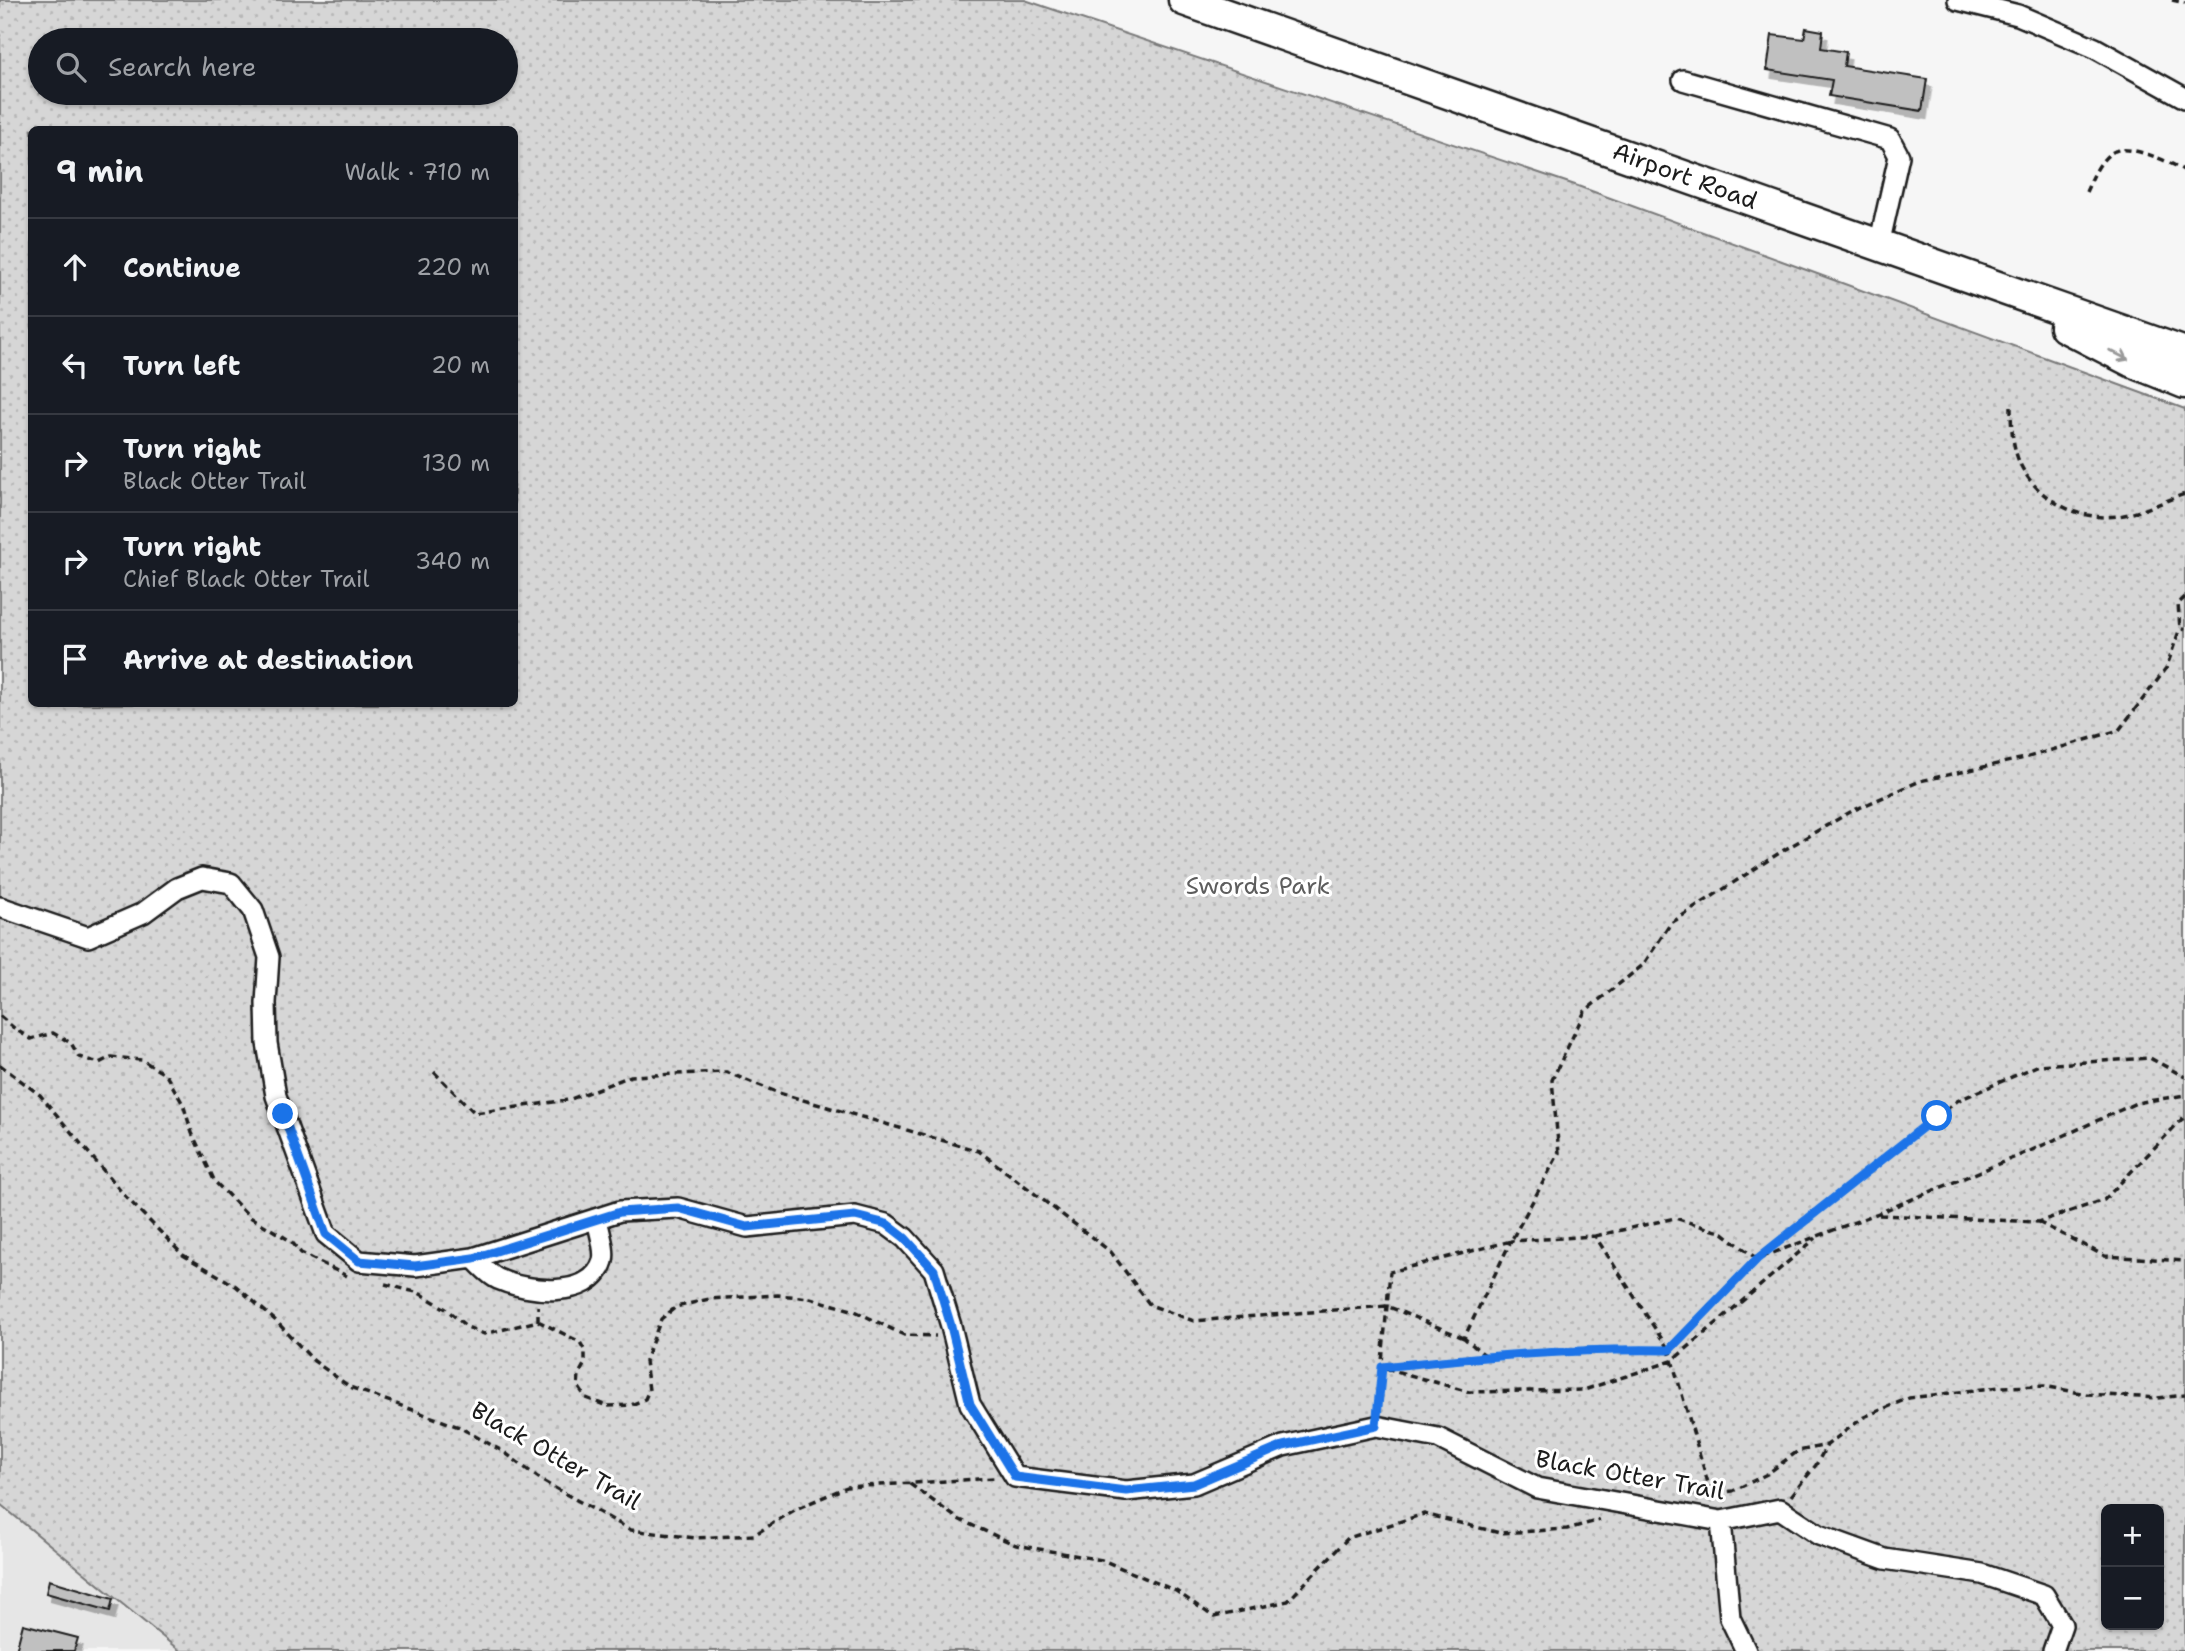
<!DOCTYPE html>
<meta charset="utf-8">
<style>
:root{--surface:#171b24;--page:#20242c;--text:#f1f3f6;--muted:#9ea1a6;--line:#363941}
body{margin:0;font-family:"Shantell Sans",sans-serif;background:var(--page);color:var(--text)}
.controls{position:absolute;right:21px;bottom:21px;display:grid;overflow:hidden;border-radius:10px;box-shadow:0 2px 5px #0004}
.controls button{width:63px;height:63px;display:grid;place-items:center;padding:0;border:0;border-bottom:2px solid var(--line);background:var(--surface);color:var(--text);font:35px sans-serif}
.stop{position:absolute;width:21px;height:21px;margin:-16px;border:5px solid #1a73e8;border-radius:50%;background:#fff}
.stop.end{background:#1a73e8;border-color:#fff;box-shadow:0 2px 7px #0008}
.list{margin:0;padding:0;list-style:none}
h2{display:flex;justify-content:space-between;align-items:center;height:91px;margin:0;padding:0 28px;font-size:30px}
h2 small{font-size:23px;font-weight:400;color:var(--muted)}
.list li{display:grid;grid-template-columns:46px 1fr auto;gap:21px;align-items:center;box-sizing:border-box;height:98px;padding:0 28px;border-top:2px solid var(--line)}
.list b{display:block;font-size:26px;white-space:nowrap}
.list p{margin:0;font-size:23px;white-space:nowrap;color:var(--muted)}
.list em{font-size:23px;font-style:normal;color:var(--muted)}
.icon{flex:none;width:38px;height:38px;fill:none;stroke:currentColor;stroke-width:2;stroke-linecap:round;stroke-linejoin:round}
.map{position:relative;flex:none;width:2185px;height:1651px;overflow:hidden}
.search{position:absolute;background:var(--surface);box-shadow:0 2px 5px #0004;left:28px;top:28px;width:490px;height:77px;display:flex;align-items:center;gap:18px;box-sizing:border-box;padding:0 24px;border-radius:38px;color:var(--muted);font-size:26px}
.panel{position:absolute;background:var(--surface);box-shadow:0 2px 5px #0004;left:28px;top:126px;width:490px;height:581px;border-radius:10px}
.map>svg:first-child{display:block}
.built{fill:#e6e6e6}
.park{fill:url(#park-dots);stroke:#797979;stroke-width:2;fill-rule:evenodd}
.building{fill:#c0c0c0;stroke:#1c1c1c;stroke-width:2;filter:url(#shadow)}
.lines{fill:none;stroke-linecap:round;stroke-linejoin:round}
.minor-casing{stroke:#1c1c1c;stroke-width:24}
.highway-casing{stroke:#1c1c1c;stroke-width:35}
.path{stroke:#1c1c1c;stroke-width:3.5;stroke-dasharray:7 5;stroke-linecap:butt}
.minor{stroke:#fff;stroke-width:19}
.highway{stroke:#fff;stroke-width:30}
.oneway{stroke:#999}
.route{stroke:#1a73e8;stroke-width:9}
.labels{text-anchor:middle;stroke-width:6;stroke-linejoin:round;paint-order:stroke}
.street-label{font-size:24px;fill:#1c1c1c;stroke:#fff}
.park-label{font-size:24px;fill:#5d5d5d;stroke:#fff}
</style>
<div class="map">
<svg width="2185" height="1651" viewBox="0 0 2185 1651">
<defs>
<pattern id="park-dots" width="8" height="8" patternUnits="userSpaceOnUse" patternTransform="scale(1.75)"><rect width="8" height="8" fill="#d6d6d6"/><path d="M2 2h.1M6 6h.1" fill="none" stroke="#b7b7b7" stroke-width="1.8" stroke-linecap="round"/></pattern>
<filter id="shadow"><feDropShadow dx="4.5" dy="8" stdDeviation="0" flood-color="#0004"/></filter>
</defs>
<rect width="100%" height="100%" fill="#f6f6f6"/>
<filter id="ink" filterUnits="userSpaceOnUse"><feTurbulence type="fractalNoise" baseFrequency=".0143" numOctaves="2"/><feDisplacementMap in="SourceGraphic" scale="14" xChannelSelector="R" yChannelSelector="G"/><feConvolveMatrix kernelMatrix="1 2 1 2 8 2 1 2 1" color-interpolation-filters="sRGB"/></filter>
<g filter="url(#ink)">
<path class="built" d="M0,1504l180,147h-180z"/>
<path class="park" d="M0,0h1025l550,185 610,224v1242h-2005l-180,-147zM40,40h466v53h-466zM32,130h482v574h-482zM2106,1509h53v116h-53z"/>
<path class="building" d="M1806,28l17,3 -2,17 25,4 -2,14 83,13 -5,32 -93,-15 3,-16 -65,-10 5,-35 32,4z
M49,1580l64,19 -3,12 -64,-18z
M23,1624l55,14 -4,13h-58z"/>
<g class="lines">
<g class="minor-casing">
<path id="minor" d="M1958,0l60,15 77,33 90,50
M1683,80l207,59 9,17 -20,89
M0,907l88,30 55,-24 34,-25 25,-10 29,5 22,27 16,47 -3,46 1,40 9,53 50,138 33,27 56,5 58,-8 147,-47 58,-3 69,19 108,-11 31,8 19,14 29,32 17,56 19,78 45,73 111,14 68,-7 89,-38 93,-20 62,12 99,50 184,33 59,-12 39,26 66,24 97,15 62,21 18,30 -9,26
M473,1258c8,7 16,17 25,21 29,13 93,21 105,-18 3,-11 -4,-30 -6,-42
M1721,1521l9,97 16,33"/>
</g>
<g class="highway-casing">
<path id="highway" d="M1184,0l1001,353
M2065,327l66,34 54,22"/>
</g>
<path class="path" d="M2172,0l13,3
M2086,192c6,-13 14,-35 29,-41 17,-6 55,11 70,20
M2011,406c0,18 1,36 7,53 15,39 60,63 100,57 24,-3 45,-15 67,-22
M2185,597l-7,7 2,24 5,2
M0,1016l15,13 16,10 22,-6 18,10 8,14 20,6 12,-6 31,3 24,15 17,29 9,29 23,49 35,35 41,24 10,12 46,23
M0,1065l40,30 84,100 59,60 53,31 40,35 38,40 36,26 109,40 45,25 40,30 87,48 64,8 59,-3 42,-26 51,-22 148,-9
M434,1072l41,41 93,-13 63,-24 95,-4 53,21 200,58 132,101 39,53 44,16 193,-15 77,32
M1879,1215l159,7 66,-22 81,-84
M2038,1222l67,34 80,5
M1595,1236l80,-18 48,15 34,26
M1762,1257l114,-43 154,-63 106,-48 49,-8
M385,1284l34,9 27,16 21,18 17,7 54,-13 42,21 5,9v12l-6,11 -1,12 8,12 21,8 24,-1 14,-6 4,-9 -4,-29 16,-42 15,-12 33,-8 69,-4 32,3 45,13 49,24 32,1
M538,1321v-15
M1486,1356l-22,-18 47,-97 84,-5 74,114c-96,-2 -192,7 -287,17l87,25 115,-2 88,-29 144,-123
M1378,1407l12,-135 121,-31 48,-88 -7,-73 33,-69 58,-46 28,-42 113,-73 68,-39 68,-30 105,-23 94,-28 47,-61 14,-41
M910,1484l48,35 58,26 86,15 74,31 38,26 74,-16 60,-63 76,-24 76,19 67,-4 33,-9
M1711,1493l-42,-143 88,-91 200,-158 82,-36 111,-7 35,19
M1693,1495l40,-4 34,-17 31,-23 29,-6
M1791,1496l25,-31 11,-20 37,-28 45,-19 91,-11 44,-1 42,8 71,4 28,-3"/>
<use href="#minor" class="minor"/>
<use href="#highway" class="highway"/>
</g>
<defs><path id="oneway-shaft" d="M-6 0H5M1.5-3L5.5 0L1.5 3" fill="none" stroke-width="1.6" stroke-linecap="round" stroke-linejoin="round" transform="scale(1.75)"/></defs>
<use class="oneway" href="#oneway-shaft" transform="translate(2119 355) rotate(27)"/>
</g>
<g class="lines" filter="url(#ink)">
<path class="route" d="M283,1114l43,120 33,27 56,5 59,-8 146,-46 58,-4 69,19 108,-11 32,8 18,14 29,32 17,56 19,78 45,73 111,14 68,-7 89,-38 93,-20 6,-59c95,-10 191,-19 287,-17l88,-91 180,-143"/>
</g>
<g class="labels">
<g class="street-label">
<text transform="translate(1685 176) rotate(20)" y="8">Airport Road</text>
<text transform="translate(556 1456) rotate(30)" y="8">Black Otter Trail</text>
<text transform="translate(1630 1475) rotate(10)" y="8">Black Otter Trail</text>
</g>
<g class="park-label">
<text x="1258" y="894">Swords Park</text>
</g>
</g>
</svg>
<div class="controls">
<button>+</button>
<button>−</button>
</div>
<div class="stop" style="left:1937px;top:1116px"></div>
<div class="stop end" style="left:283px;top:1114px"></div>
<div class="search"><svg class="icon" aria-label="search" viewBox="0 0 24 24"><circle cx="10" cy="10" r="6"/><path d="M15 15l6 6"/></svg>Search here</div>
<section class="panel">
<h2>9 min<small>Walk · 710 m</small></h2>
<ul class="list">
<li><svg class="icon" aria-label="ahead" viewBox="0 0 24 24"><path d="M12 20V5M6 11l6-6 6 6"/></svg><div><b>Continue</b></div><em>220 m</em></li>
<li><svg class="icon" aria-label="left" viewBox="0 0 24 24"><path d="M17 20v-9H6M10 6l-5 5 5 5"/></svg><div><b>Turn left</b></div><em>20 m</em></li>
<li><svg class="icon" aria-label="right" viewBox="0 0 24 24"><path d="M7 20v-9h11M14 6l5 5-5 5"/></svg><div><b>Turn right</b><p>Black Otter Trail</p></div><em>130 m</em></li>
<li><svg class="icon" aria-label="right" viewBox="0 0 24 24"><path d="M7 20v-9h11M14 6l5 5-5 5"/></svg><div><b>Turn right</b><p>Chief Black Otter Trail</p></div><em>340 m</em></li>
<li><svg class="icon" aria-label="arrive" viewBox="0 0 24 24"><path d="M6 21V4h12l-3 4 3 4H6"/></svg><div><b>Arrive at destination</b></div></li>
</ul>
</section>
</div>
